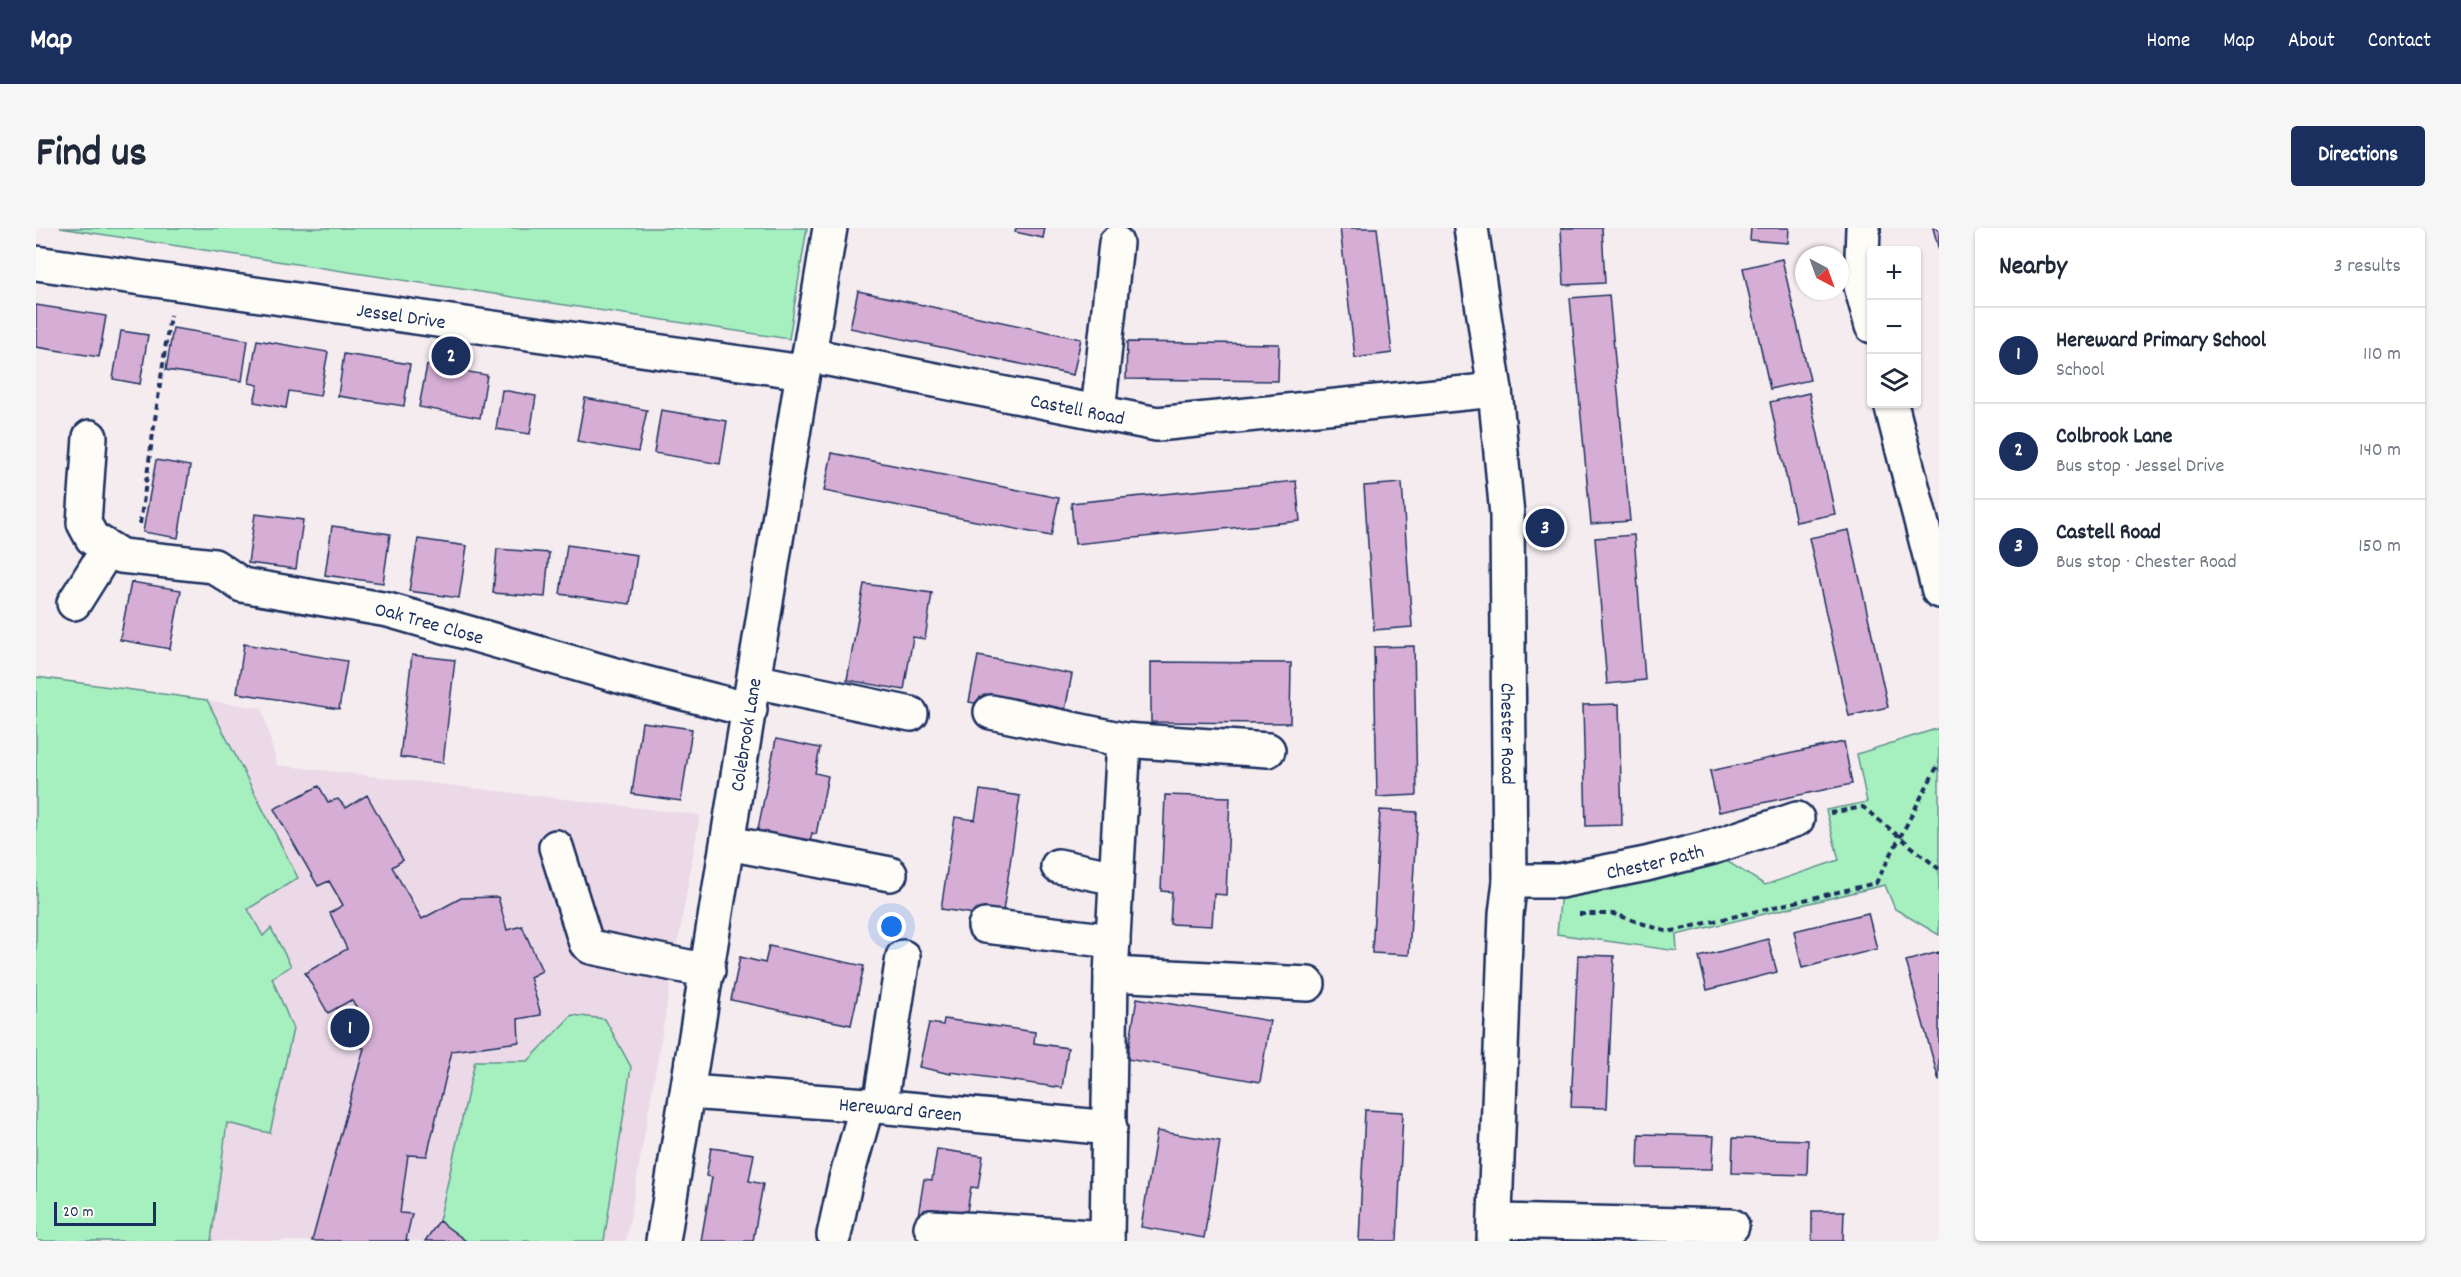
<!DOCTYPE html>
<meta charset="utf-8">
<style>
:root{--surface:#fff;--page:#f6f6f7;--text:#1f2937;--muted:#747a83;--line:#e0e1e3;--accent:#1b2f5e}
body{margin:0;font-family:Dekko,sans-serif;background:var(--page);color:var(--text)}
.controls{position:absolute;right:18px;top:18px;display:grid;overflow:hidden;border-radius:6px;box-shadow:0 2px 4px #0004}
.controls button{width:54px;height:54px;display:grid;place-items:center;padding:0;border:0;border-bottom:2px solid var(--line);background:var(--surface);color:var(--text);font:30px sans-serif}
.compass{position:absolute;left:1759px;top:18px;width:54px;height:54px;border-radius:50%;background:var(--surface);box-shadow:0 2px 4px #0004;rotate:139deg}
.scale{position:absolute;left:18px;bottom:15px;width:102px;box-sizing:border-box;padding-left:6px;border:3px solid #1b2f5e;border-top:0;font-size:16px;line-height:21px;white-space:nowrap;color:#1b2f5e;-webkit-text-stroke:4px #fdfcf7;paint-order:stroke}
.you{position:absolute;left:856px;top:699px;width:21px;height:21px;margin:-15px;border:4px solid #fff;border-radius:50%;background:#1a73e8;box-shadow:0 0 0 9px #1a73e833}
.badge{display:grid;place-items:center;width:39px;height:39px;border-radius:50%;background:var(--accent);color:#fff;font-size:20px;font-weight:700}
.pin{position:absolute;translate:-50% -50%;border:3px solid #fff;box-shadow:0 2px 6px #0006}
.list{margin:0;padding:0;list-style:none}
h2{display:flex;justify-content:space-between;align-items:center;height:78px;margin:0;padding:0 24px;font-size:26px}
h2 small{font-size:20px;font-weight:400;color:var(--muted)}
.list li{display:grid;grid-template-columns:39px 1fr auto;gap:18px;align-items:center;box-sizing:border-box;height:96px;padding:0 24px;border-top:2px solid var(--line)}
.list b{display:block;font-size:22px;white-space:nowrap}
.list p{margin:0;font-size:20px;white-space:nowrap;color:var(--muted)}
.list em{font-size:20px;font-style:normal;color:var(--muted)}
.icon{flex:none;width:33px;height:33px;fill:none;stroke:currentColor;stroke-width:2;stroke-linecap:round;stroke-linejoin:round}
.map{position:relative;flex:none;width:1903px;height:1013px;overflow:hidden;border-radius:6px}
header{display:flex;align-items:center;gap:36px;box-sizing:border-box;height:84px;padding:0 30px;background:var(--accent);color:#fff}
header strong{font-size:28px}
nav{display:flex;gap:33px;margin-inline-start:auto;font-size:21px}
.intro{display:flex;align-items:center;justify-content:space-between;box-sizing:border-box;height:144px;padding:0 36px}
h1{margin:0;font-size:42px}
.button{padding:15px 27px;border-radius:6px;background:var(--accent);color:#fff;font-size:21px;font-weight:700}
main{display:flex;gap:36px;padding:0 36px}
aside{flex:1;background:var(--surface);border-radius:6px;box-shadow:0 2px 4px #0004}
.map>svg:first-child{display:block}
.built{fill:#ecd9e8}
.green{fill:#a6f0bf;stroke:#60908e;stroke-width:1.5}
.building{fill:#d6aed5;stroke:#1b2f5e;stroke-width:1.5}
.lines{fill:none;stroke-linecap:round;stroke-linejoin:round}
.minor-casing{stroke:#1b2f5e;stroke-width:38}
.path{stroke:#1b2f5e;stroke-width:4;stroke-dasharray:6 4.5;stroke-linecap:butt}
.minor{stroke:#fdfcf7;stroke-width:33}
.labels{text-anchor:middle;stroke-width:4.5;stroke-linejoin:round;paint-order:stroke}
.street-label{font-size:20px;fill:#1b2f5e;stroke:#fdfcf7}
</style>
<header>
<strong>Map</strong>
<nav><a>Home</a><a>Map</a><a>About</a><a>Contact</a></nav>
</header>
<div class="intro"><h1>Find us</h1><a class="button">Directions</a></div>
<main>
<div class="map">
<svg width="1903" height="1013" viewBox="0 0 1903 1013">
<rect width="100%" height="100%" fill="#f5ecf0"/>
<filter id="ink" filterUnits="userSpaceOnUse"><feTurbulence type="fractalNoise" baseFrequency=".0167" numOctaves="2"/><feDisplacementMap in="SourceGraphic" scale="12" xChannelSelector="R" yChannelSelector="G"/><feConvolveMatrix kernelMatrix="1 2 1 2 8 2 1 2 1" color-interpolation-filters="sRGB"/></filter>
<g filter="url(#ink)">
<path class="built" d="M0,449l226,31 15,57 423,50 -74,426h-590z"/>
<path class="green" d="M24,0h747l-18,111z
M0,449l171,23 91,178 -50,31 15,27 8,-8 20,38 -19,12 21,51 -23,104 -43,-10 -16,118h-175z
M1903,500v207l-44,-26 -10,-24 -209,50 1,16 -120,-17 4,-43 156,-36 48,30 74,-25 -13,-50 41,-8 -10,-48z
M536,787l33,4 26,48 -27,174h-138l-27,-20 36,-160h53z"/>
<path class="building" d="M980,0h29l-2,10 -28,-6z
M1304,0h37l15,125 -37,5z
M1525,0h41l3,55 -41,2z
M1715,0h38l-1,15 -38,-3z
M1897,0h6v22z
M1746,31l28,121 -40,9 -27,-121z
M822,63l223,48 -8,36 -223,-47z
M1573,67l21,226 -39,3 -21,-226z
M0,77l70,11 -7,41 -63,-10z
M137,100l75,12 -6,41 -76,-11z
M85,103l27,4 -8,49 -27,-5z
M221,112l71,12 -8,44 -31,-5 -3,17 -32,-6 4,-17 -9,-2z
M1091,114l152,2 -1,37 -152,-2z
M308,126l66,10 -6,42 -66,-10z
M391,137l60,10 -7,43 -61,-11z
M466,162l34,6 -6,38 -34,-5z
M1773,165l26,121 -39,8 -26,-120z
M549,170l62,12 -9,42 -61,-11z
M625,182l66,11 -7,43 -66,-11z
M796,225l227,45 -8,38 -227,-45z
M120,232l34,6 -12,72 -35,-6z
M1260,253l4,40 -225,23 -4,-41z
M1366,255l10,144 -38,3 -10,-144z
M219,286l48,6 -7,49 -48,-6z
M296,298l58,8 -7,49 -58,-8z
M1813,302l39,177 -39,9 -40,-178z
M1598,307l11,145 -38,4 -12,-146z
M382,311l49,7 -8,52 -50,-7z
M531,317l70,10 -7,49 -70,-10z
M461,321l52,4 -4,44 -52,-4z
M95,354l50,8 -11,59 -50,-9z
M828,356l68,9 -7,46 -12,-2 -9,53 -57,-10z
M208,416l103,17 -8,48 -102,-16z
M1378,418l3,149 -40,2 -3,-150z
M376,427l43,5 -12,103 -43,-6z
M942,428l94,18 -9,47 -94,-19z
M1115,434l140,1 -1,60 -139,-1z
M1583,476l3,121 -36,1 -3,-121z
M606,494l50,7 -11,72 -49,-7z
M740,511l44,9 -5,25 13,3 -12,58 -4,-1 -5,21 -52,-10z
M1808,514l8,42 -133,28 -9,-41z
M283,558l9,16 10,-3 8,9 21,-13 36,65 -11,7 30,52 39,-21 37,-1 9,33 15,-4 20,45 -12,6 11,38 -23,4 1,23 -67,9 -25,105 -19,-1 -8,58 12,1 -6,26 3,1h-97l52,-193 -12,-2 8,-35 -9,-11 -23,13 -23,-40 42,-24 -17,-36 13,-8 -14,-24 -11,5 -44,-77z
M944,562l40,6 -18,122 -61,-9 14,-92 20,3z
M1129,567l65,2 -4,98 -12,-1 -2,32 -42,-2 2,-32 -11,-1z
M1344,582l37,2 -8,143 -37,-2z
M1832,685l9,36 -75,19 -8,-37z
M1732,711l9,33 -70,18 -8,-33z
M733,718l95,20 -13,59 -120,-25 9,-43 25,6z
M1903,724v129l-33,-120z
M1542,727l36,1 -7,152 -36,-1z
M1101,770l133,23 -10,61 -133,-23z
M908,791l91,13 -1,11 34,5 -6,40 -111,-16v2l-32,-7 10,-44 14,2z
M1329,882l38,2 -6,129h-38z
M1121,903l63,10 -16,97 -63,-11z
M1603,906l75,2 -2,33 -74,-1z
M1697,910l75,2 -1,35 -75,-2z
M675,920l43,6 -5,27 14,3 -10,57h-52l11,-64 -6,-1z
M901,921l46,7 -5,32 -7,-1 -6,37 -47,-8 6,-37 8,1z
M1776,983h32l-1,30h-31z
M403,993l27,20h-41z"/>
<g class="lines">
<g class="minor-casing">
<g id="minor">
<path id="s1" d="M1435,0l24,162 12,125 3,366 -4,33 -12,327"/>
<path d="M1827,0l-2,58 11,40"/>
<path id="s2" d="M0,35l767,109"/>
<path id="s3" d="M773,127l348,69 338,-34"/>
<path d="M1855,176l48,187"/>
<path d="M1062,184l18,-169"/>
<path id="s4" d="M54,209l-6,86 8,15 29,18 93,10 28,19 146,25 245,70 117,30"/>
<path d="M38,375l34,-54"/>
<path d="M718,453l157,33"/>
<path d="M955,484l133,28 144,10"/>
<path d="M692,615l162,31"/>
<path d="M520,619l30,96 5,4 117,24"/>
<path d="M1022,638l58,12"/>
<path id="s5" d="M1474,653h50l86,-17 67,-17 84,-28"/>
<path d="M949,698l128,15"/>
<path d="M1075,746l197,10"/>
<path id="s6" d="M653,864l178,13 243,23"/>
<path d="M844,878l23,-149"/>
<path d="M1459,993l237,5"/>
<path d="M895,999l176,11"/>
<path d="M798,1007l12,-56 21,-74"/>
<path id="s7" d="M627,1013l140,-869 6,-17 21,-127"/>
<path d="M1071,1013l4,-267 13,-234"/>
</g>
</g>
<path class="path" d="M104,296l30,-209
M1794,585l33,-6 76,62
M1543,686h35l54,18 208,-49 63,-120"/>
<use href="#minor" class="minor"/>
</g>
</g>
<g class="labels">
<g class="street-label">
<text dy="7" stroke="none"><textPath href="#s2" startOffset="369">Jessel Drive</textPath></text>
<text dy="7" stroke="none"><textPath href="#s3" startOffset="274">Castell Road</textPath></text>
<text dy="7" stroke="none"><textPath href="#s4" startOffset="456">Oak Tree Close</textPath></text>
<text dy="7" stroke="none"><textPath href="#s7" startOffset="513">Colebrook Lane</textPath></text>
<text dy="7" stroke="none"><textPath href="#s1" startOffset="508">Chester Road</textPath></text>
<text dy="7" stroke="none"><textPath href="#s5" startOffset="147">Chester Path</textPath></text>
<text dy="7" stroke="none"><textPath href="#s6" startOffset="212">Hereward Green</textPath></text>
</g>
</g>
</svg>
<div class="controls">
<button>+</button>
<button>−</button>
<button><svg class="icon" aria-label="layers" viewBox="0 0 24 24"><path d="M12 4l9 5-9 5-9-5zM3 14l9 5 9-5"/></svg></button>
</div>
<svg class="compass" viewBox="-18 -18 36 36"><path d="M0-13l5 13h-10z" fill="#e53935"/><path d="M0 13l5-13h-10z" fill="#747a83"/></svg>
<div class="scale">20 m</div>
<div class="you"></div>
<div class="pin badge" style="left:314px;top:800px">1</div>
<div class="pin badge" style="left:415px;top:128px">2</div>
<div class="pin badge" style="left:1509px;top:300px">3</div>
</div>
<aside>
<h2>Nearby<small>3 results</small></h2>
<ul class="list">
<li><span class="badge">1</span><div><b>Hereward Primary School</b><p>School</p></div><em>110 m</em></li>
<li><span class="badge">2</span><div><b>Colbrook Lane</b><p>Bus stop · Jessel Drive</p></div><em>140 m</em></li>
<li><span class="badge">3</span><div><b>Castell Road</b><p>Bus stop · Chester Road</p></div><em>150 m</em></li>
</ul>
</aside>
</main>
